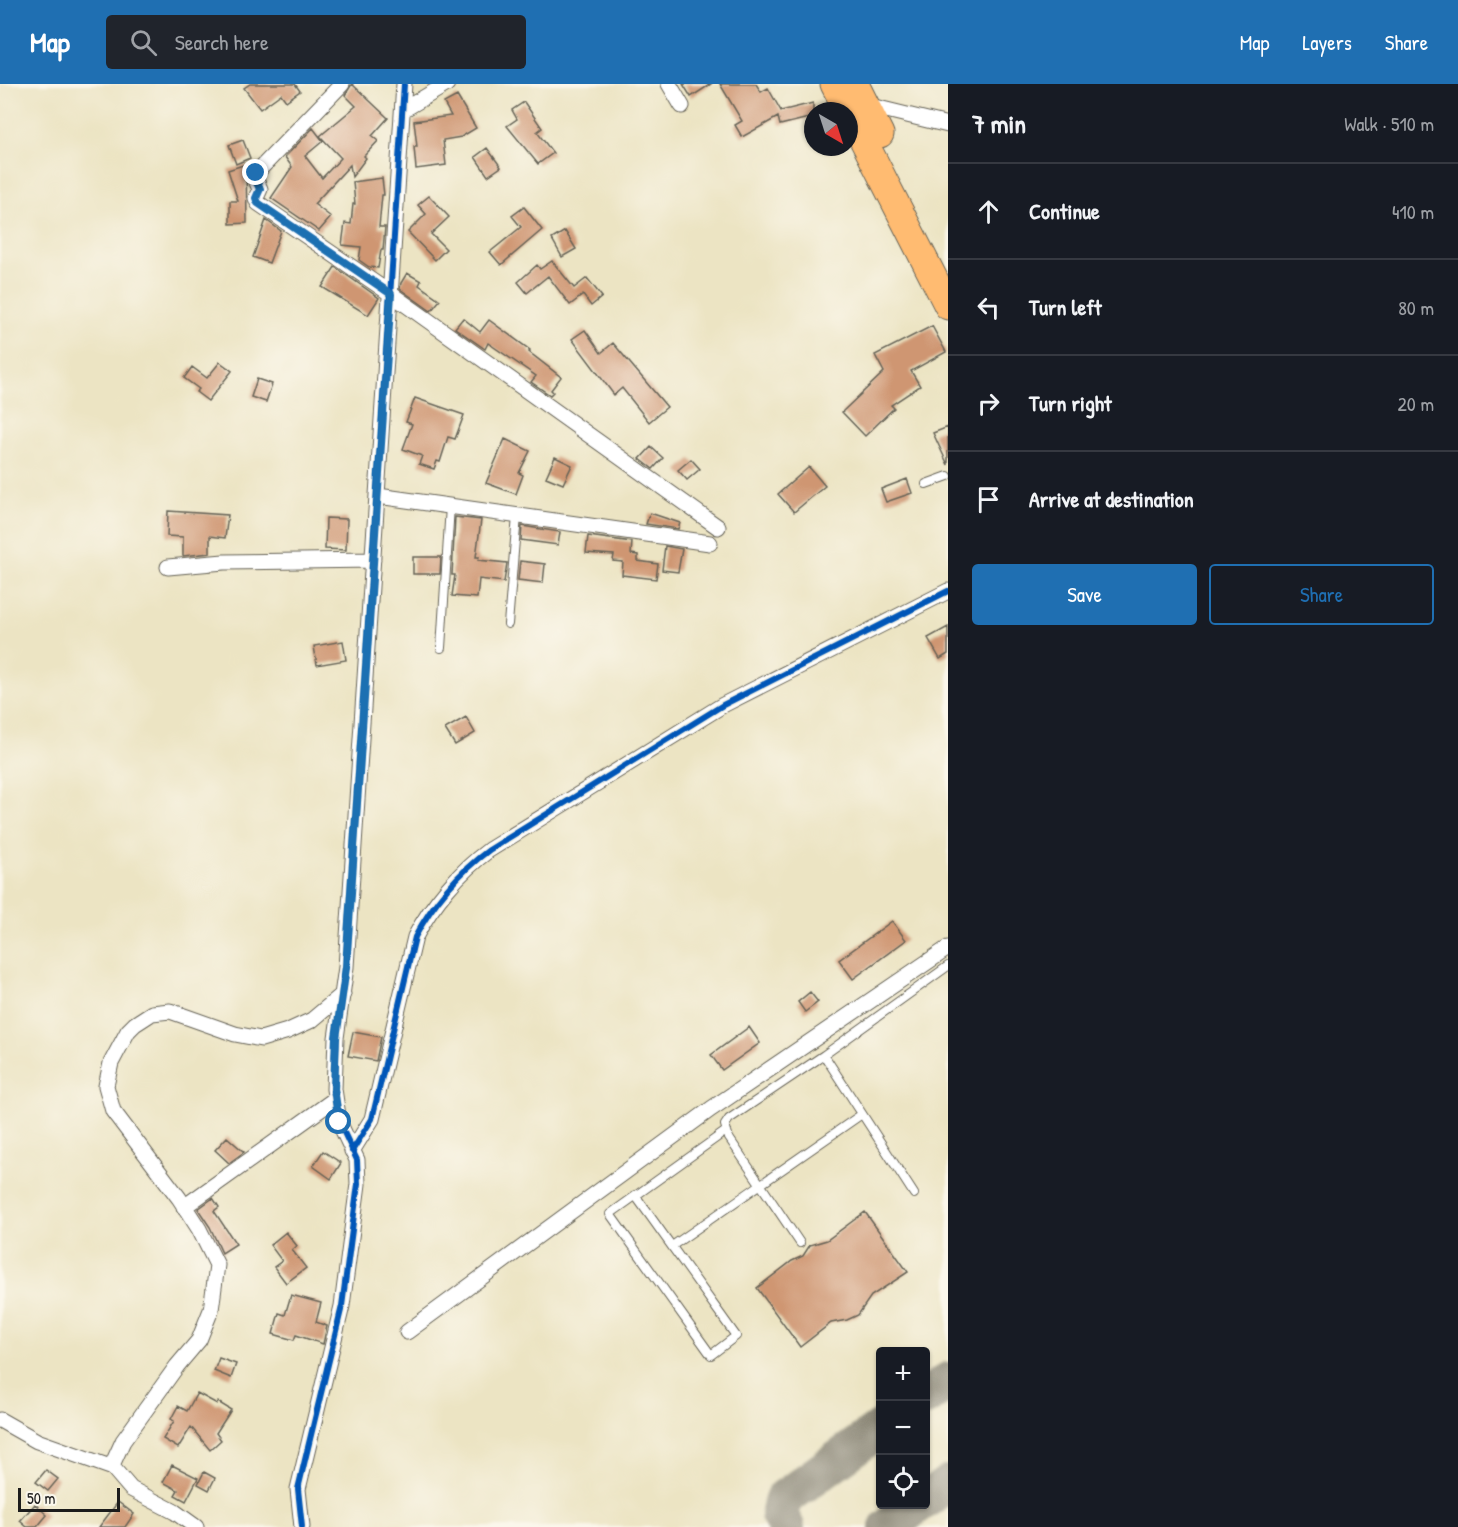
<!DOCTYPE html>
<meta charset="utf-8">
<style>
:root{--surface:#171b24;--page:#20242c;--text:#f1f3f6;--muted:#9ea1a6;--line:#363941;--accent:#1f6fb2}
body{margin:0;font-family:"Patrick Hand",sans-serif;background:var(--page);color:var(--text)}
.controls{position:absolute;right:18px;bottom:18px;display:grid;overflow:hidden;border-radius:6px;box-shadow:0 2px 4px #0004}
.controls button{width:54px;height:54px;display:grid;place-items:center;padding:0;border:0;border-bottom:2px solid var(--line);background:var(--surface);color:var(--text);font:30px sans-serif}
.compass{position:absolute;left:804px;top:18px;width:54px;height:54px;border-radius:50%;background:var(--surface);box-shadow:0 2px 4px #0004;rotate:141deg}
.scale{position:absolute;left:18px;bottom:15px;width:102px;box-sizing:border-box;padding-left:6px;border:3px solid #1c1c1c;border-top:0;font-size:16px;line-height:21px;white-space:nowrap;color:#1c1c1c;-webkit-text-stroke:4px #fbf7ec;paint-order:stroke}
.stop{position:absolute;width:18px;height:18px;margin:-14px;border:4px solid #1f6fb2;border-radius:50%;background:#fff}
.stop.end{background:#1f6fb2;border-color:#fff;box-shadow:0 2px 6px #0008}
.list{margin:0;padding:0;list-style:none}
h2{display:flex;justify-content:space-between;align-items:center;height:78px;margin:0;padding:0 24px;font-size:26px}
h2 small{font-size:20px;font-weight:400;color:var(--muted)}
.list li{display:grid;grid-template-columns:39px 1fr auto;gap:18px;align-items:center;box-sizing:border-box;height:96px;padding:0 24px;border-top:2px solid var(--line)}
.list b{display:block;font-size:22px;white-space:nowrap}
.list em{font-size:20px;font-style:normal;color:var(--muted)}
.actions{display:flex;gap:12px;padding:18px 24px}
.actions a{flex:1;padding:14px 0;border:2px solid var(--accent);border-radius:6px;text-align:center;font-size:21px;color:var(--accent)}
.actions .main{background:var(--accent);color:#fff}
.icon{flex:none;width:33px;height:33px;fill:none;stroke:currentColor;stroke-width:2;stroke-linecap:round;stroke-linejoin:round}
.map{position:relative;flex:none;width:948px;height:1443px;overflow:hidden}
header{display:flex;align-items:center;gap:36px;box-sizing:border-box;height:84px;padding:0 30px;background:var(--accent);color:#fff}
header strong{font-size:28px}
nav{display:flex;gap:33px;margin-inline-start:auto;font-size:21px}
.search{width:420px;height:54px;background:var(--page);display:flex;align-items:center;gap:15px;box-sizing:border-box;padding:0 21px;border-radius:6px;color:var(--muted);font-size:22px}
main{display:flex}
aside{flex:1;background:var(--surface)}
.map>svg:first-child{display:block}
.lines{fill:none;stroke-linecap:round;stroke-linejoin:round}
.taxiway{stroke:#848070;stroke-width:38}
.building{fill:#cf9672}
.lane-casing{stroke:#656256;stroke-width:10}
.street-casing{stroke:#656256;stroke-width:17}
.highway-casing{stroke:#656256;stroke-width:29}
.lane{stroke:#fff;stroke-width:8}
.street{stroke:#fff;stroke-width:15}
.highway{stroke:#ffbb71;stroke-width:27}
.cycleway-casing{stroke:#fbf7ec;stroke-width:10}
.cycleway{stroke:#0057b8;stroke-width:6}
.route{stroke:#1f6fb2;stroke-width:8}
</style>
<header>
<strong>Map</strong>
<div class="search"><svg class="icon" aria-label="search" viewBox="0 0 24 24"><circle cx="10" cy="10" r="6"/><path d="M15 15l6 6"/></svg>Search here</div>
<nav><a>Map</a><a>Layers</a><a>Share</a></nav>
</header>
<main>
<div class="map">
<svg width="948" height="1443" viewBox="0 0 948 1443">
<rect width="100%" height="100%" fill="#fbf7ec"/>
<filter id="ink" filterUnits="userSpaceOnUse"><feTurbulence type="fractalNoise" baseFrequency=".0167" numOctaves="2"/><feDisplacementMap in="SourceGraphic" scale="12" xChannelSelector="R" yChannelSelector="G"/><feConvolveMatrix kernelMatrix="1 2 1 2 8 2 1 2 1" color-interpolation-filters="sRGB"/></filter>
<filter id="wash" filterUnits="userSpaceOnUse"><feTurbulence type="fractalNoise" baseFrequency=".008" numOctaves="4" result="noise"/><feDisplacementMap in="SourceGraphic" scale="24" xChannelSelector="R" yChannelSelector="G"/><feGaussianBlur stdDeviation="1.35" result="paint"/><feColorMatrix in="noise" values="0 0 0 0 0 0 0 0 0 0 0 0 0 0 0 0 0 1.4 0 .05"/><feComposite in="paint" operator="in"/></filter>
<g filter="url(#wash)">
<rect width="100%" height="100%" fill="#ece4c3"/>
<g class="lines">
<path class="taxiway" d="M926,1313l22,-16
M926,1416l22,-16
M786,1443l-7,-12 4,-16 97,-70
M888,1443l31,-23"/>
</g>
<g id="blocks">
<path class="building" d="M250,0h45l5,7 -14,10 -5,-7 -21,15 -16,-21z
M352,0l36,34 -16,18 6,5 -14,15 2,2 -14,19 -2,-12 -36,39 17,13 -12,14 -48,-33 21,-31 -7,-10 28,-29 10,13 -18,15 17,22 19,-20 -21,-22 36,-30 -11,-11z
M683,0h28l-20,13z
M720,0h36l5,8 7,-4 13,23 32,-8v14l-33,8 -2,-8 -36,20 -7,-12 7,-4z
M457,12l19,32 -15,9 -18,3 3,25 -30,4 -2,-22h3l-3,-26 37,-5 -7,-13z
M524,18l18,26 -5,4 16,21 -15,11 -31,-38 10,-7 -5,-9z
M243,56l7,18 -14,6 -7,-19z
M487,64l14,19 -13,9 -13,-19z
M246,80l1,59 -17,1v-23h8l-10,-31z
M382,94l2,17h-2l-3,32h6l-2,23h-2l-3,18 -9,-1 -10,-7 2,-13 -19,-2 3,-22 6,1 2,-20h2l-2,-22z
M429,112l20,21 -18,17 15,15 -11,11 -27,-28 18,-18 -8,-9z
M524,123l18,23 -41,35 -11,-13 31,-25 -9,-11z
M266,136l15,11 -12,32 -16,-6z
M565,147l11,18 -14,8 -10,-18z
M552,177l22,27 13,-10 15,19 -11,9 -8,-11 -13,10 -22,-29 -21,17 -9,-11 19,-17 3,4z
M335,183l44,31 -11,17 -46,-28z
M407,189l14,8 -2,4 21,15 -9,11 -31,-22 1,-6z
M463,234l17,14 9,-12 41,30 -1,2 32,25 -10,13 2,2 -3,3 -19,-13 5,-6 -48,-33 -3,6 -30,-21z
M932,242l14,26 -35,19 9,15 -29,19 3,3 -29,28 -23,-24 42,-40 -9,-17z
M585,246l16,23 12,-10 54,64 -18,15 -27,-34 -8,7 -42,-56z
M220,278l12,9 -24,30 -12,-9 3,-3 -15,-11 8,-11 15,11z
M257,295l15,5 -6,18 -15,-5z
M415,314l49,17 -9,24 -7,-2 -8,25 -3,-1 -3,8 -15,-5 3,-8 -19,-7 9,-25 -6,-2z
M948,343v38l-15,-32z
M505,355l25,12 -11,22 4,2 -7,19 -30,-11z
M651,363l12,11 -10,11 -13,-10z
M555,373l17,8 -9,19 -17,-7z
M691,375l9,10 -13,11 -9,-10z
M809,383l16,19 -31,26 -16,-18z
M907,395l5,14 -26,9 -5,-13z
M168,427l60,4 -3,23 -15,-2v17l-27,3v-19l-16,-1z
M650,429l30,10 -2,6 -32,-5z
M455,433l26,3 -5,37h3l-1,3 29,3 -3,19 -25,-3 -2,19 -25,-2 3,-21h-3z
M326,434l21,1 -1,31 -21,-1z
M522,442l38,6 -2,13 -37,-5z
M588,452l44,6 -1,12 7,1v6l20,3 -2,15 -34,-4 1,-13 -10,-1 1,-6 -28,-2z
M665,462l17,3 -4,23 -16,-2z
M413,473h28l-1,17h-27z
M520,477l25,3 -2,19 -25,-3z
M948,543v27l-8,5 -12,-21z
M343,557l3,19 -29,5 -3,-19z
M466,633l9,16 -20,12 -10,-16z
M892,837l14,19 -53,39 -14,-19z
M810,908l8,10 -13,10 -7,-10z
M749,943l11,16 -38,27 -11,-15z
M353,948l28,5 -5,24 -28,-5z
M227,1053l17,15 -15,11 -14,-13z
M323,1067l18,12 -10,16 -18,-13z
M213,1114l6,9 -5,4 22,33 -14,9 -12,-26 -12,-18z
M865,1128l43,60 -37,24 -13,19 -11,5 -16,3 -31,24 -43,-59 35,-27 11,-5 7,-11 17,-5z
M286,1148l11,14 -5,4 14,18 -20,15 -12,-16 8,-6 -12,-16z
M291,1211l30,8 -5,19 11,4 -4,18 -27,-9 -2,5 -21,-6 6,-21 6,2z
M219,1274l17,6 -5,14 -17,-7z
M197,1309l20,11 1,-2 13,8 -15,23 5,7 -11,10 -19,-23 -13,21 -15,-9 11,-18 -3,-2 7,-13 9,5z
M172,1381l26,13 -12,23 -11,-6 3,-5 -15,-8z
M46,1386l12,9 -10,12 -12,-9z
M204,1388l11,6 -6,12 -11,-6z
M118,1418l16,12 -9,13h-26z
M35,1420l12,11 -10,12h-10l-7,-6z"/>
</g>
</g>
<g filter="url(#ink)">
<use href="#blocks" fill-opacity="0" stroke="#656256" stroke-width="1.5"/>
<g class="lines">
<g class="lane-casing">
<path id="lane" d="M926,400l22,-8
M508,540l9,-108
M441,564l9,-142
M914,1110l-90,-139 124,-89
M635,1111l101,141 -25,19 -101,-141 116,-83
M800,1159l-71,-105 -4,-13 4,-6 95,-64
M672,1162l190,-132"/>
</g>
<g class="street-casing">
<path id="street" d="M342,0l-86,89 -1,5 5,11 -4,9 2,5 133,91 327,233
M669,0l13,22
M866,21l82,20
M403,26l44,-26
M378,412l332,47
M168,483l56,-5 149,-2
M352,1067l20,-32 43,-182c17,-33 44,-65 74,-87l234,-145 225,-114
M184,1123l151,-108
M407,1248l304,-223 237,-161
M0,1336l37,21 76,27
M196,1443l-21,-15 -44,-23 -18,-21v-5l10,-22 54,-75 22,-26 12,-30 6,-45 -18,-36 -20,-31 -66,-87 -7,-25 5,-23 17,-32 7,-7 17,-11 18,-2 65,23 26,5 27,-8 24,-11 31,-26
M302,1443l-4,-38 44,-183 16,-122 -1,-24 -18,-38 -5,-33 2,-51 10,-71 58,-883"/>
</g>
<g class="highway-casing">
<path id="highway" d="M834,0l14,27
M855,0l25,50
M849,28l99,194"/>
</g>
<use href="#lane" class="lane"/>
<use href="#street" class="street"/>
<use href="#highway" class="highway"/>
<g class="cycleway-casing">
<path id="cycleway" d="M352,1067l20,-32 43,-182c17,-33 44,-65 74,-87l234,-145 225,-114
M302,1443l-4,-38 44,-183 16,-122 -1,-24 -18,-38 -5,-33 2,-51 10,-71 58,-883"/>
</g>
<use href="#cycleway" class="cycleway"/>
</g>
</g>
<g class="lines" filter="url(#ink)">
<path class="route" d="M256,89l-1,5 5,11 -4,9 2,5 133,91 -45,673 -10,71 -2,51 5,33"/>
</g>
</svg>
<div class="controls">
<button>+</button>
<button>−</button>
<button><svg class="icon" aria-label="locate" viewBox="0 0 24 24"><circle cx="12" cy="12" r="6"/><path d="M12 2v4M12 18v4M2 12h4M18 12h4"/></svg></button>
</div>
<svg class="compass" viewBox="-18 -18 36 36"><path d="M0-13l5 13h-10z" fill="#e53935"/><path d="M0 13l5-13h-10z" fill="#9ea1a6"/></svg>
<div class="scale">50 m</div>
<div class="stop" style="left:339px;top:1038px"></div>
<div class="stop end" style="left:256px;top:89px"></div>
</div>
<aside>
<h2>7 min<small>Walk · 510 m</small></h2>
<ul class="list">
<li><svg class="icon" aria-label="ahead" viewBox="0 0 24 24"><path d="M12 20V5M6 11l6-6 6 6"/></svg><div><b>Continue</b></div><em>410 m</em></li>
<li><svg class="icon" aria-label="left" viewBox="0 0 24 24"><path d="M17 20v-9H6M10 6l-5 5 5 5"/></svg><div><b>Turn left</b></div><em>80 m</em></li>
<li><svg class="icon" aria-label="right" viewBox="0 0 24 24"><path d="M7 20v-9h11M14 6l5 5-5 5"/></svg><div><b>Turn right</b></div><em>20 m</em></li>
<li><svg class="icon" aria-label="arrive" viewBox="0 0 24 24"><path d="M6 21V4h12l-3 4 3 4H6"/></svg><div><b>Arrive at destination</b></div></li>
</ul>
<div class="actions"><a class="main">Save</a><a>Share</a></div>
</aside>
</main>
